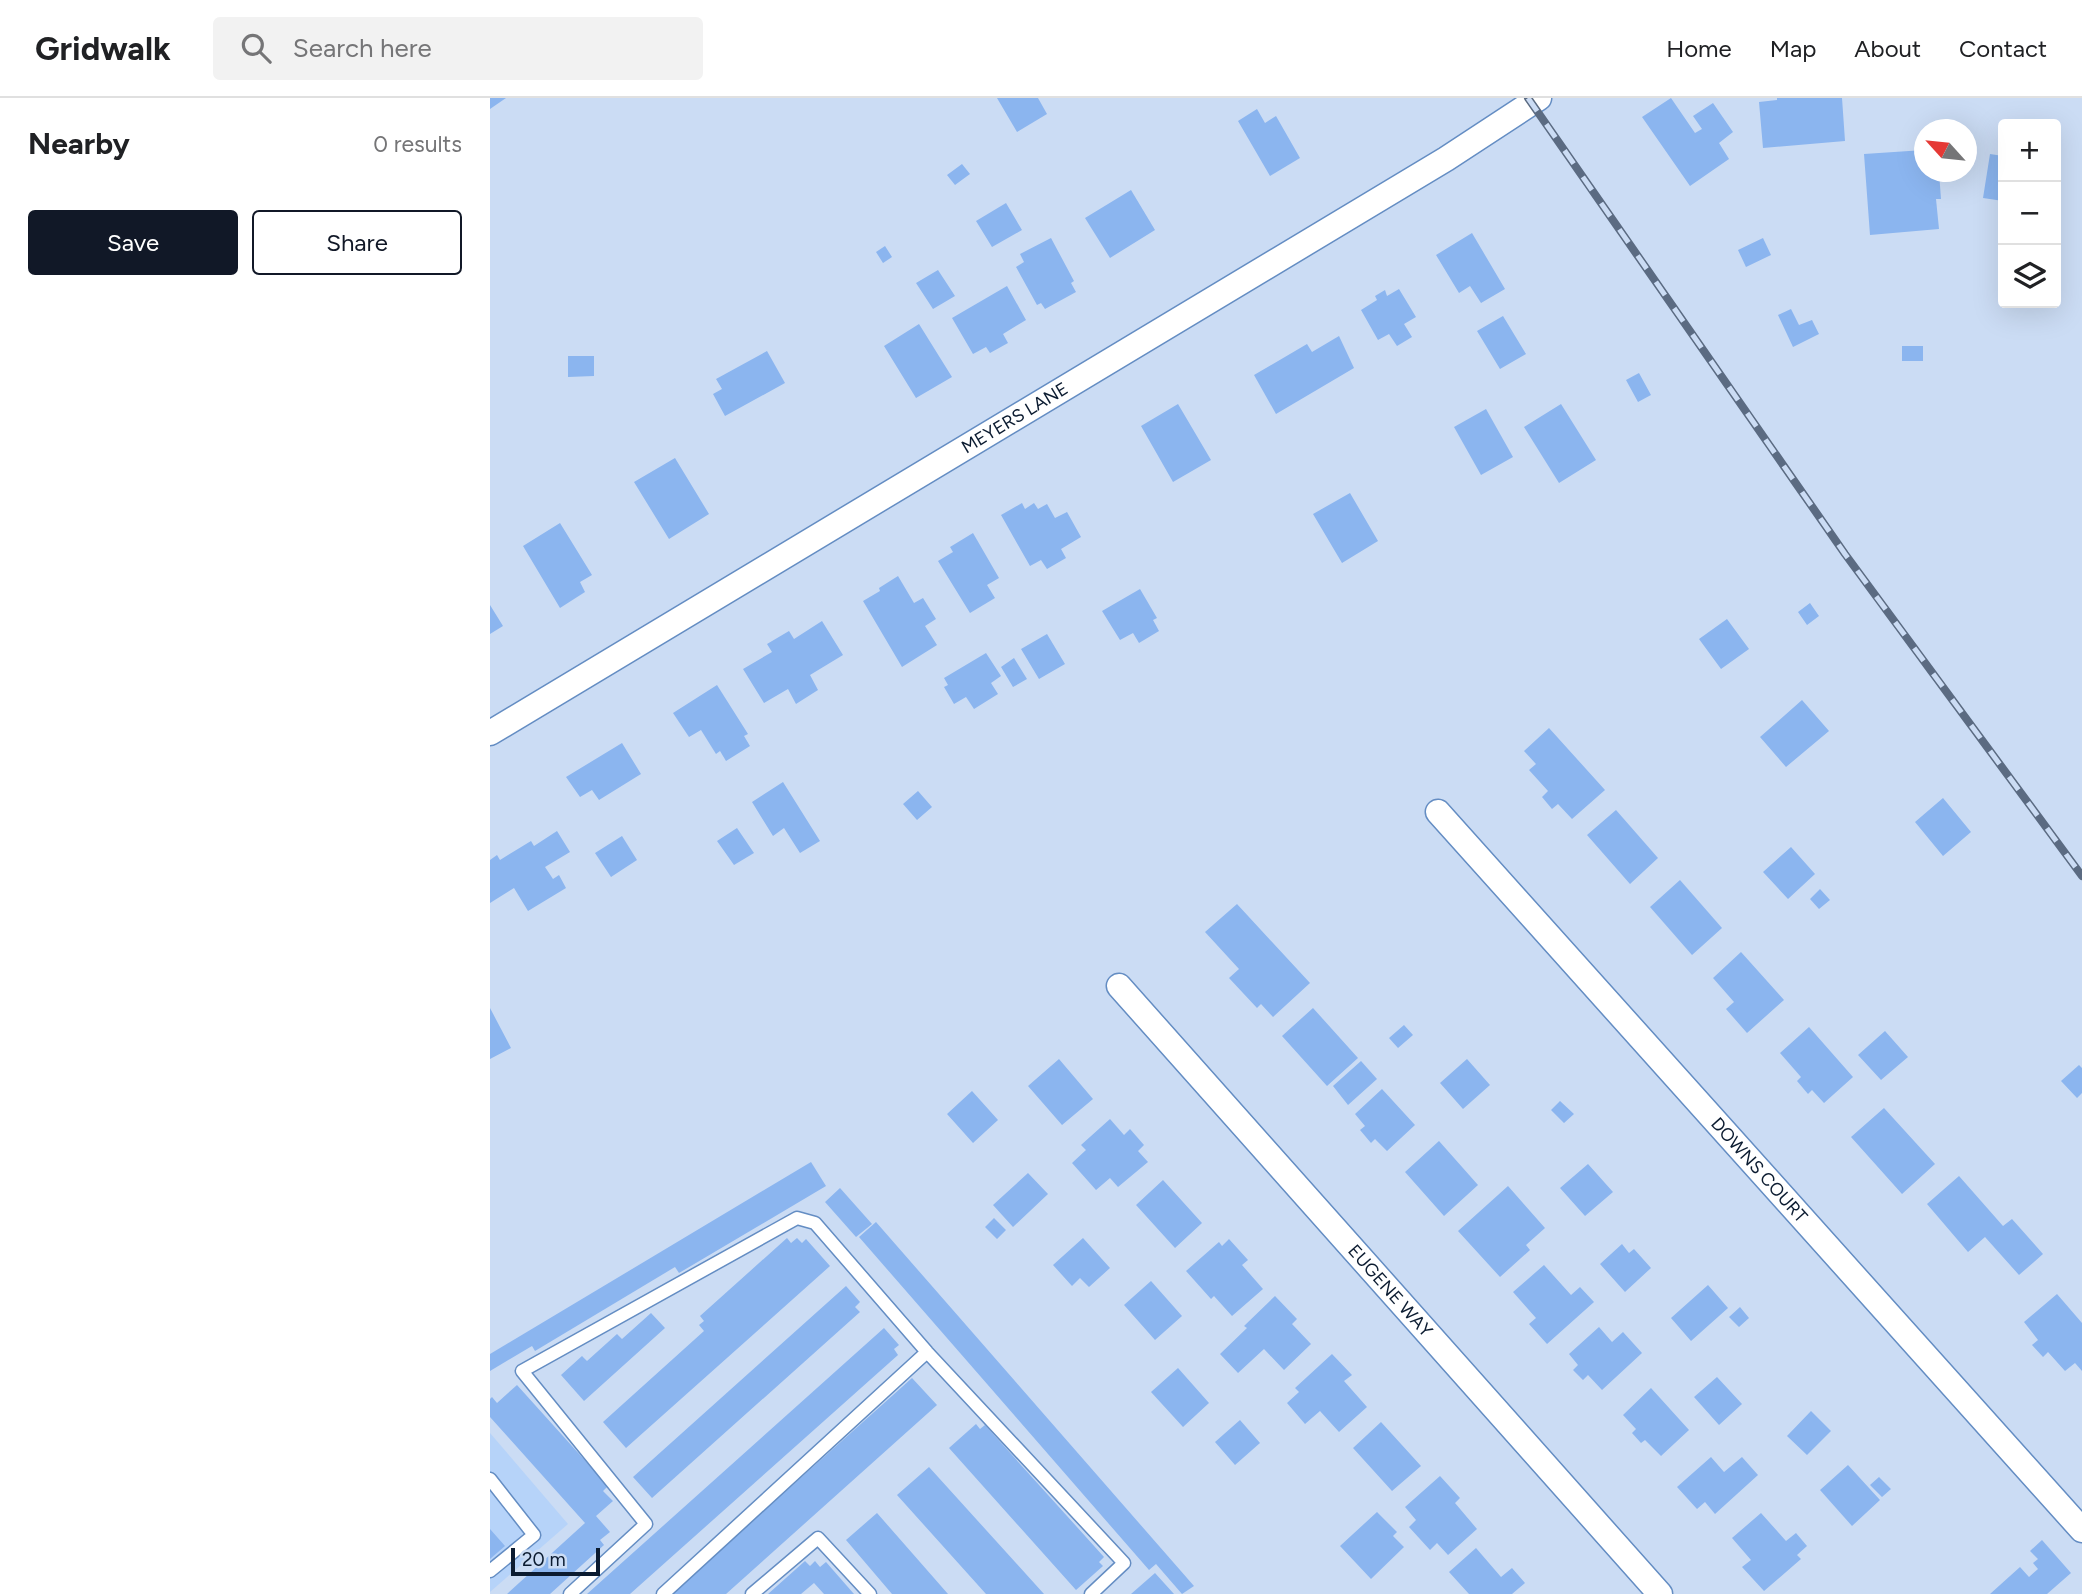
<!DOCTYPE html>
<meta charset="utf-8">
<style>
:root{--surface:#fff;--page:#f2f2f2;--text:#202124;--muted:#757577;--line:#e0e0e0;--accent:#111827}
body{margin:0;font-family:Figtree,sans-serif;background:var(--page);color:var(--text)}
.controls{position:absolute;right:21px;top:21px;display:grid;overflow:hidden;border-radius:7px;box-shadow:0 7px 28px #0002}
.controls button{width:63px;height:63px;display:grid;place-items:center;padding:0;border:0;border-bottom:2px solid var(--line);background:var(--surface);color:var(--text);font:35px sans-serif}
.compass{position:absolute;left:1424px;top:21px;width:63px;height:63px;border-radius:50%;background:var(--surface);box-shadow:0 7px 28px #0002;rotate:297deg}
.scale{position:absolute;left:21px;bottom:18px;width:89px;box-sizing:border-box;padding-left:7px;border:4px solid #0b1b30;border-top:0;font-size:19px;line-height:24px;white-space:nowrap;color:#0b1b30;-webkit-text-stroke:5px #cbdcf4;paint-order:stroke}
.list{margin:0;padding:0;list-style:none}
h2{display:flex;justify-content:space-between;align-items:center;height:91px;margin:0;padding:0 28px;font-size:30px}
h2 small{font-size:23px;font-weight:400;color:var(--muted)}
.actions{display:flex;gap:14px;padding:21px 28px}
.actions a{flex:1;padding:16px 0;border:2px solid var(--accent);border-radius:7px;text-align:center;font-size:24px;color:var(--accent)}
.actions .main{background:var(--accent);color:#fff}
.icon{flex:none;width:38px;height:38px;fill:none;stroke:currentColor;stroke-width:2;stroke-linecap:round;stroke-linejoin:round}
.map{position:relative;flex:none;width:1592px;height:1496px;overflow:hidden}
header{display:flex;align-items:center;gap:42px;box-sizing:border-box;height:98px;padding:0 35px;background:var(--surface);border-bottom:2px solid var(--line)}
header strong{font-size:33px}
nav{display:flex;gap:38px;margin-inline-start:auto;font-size:24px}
.search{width:490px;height:63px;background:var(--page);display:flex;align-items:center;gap:18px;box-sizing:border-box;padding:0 24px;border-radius:7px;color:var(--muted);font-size:26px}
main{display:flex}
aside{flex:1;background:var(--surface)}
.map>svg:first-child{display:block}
.built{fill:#b6d3f9}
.building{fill:#8bb5ef}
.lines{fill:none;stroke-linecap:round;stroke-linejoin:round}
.lane-casing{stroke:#648dc3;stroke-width:15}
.street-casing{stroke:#648dc3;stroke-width:27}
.lane{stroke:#fff;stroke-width:12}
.street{stroke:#fff;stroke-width:24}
.rail-casing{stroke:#5b6b82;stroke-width:8}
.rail{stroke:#cbdcf4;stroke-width:5;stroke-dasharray:16;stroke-linecap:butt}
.labels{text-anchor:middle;stroke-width:6;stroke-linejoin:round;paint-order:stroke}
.street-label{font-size:18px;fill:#0b1b30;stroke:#cbdcf4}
</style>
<header>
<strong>Gridwalk</strong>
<div class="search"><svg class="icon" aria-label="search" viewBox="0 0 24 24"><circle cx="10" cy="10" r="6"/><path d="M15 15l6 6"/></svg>Search here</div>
<nav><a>Home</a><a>Map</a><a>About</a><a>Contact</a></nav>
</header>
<main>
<aside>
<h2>Nearby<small>0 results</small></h2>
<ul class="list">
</ul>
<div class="actions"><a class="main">Save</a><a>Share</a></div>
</aside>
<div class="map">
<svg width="1592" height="1496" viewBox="0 0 1592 1496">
<rect width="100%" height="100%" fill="#cbdcf4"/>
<path class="built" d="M0,1335l78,91 -78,68z"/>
<path class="building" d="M0,0h16l-16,11z
M507,0h41l9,16 -30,18z
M1181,0l24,35 7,-4 -9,-13 20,-13 20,29 -14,11 10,16 -39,27 -48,-69z
M1287,0h65l3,43 -82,7 -4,-46 18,-2z
M767,11l8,14 11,-7 24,42 -30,18 -32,-55z
M1434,52v22h15l2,27h-5l3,30 -69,6 -6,-81z
M1500,56l13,2v45l-20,-3z
M472,66l8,10 -15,11 -8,-10z
M641,92l24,40 -45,28 -25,-40z
M516,105l16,27 -30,17 -16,-26z
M982,135l33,56 -24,14 -11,-17 -11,7 -23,-38z
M561,140l23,43 -3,2 5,9 -31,17 -4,-6 -4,2 -21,-38 8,-5 -4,-8z
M1273,140l8,17 -25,12 -8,-17z
M395,148l7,11 -9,6 -7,-11z
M448,172l17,26 -22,13 -17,-26z
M517,188l19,34 -23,14 5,9 -18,10 -4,-6 -13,7 -21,-36z
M909,191l17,28 -12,7 8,13 -15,9 -8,-12 -11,6 -17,-30 16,-10 -2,-4 10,-6 2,6z
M1301,211l8,16 13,-5 7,14 -26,13 -15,-32z
M1013,218l23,38 -26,15 -23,-38z
M429,226l33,53 -36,21 -32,-52z
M849,238l15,32 -78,46 -22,-39 53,-31 5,8z
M1412,248h21v15h-21z
M277,253l18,32 -60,33 -12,-22 9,-5 -6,-10z
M78,258h26v20l-26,1z
M1149,275l12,22 -13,7 -12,-22z
M688,306l33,56 -38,22 -32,-56z
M1071,306l35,56 -37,23 -35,-56z
M996,311l27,48 -32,18 -27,-48z
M185,360l34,56 -40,25 -35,-57z
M860,395l28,48 -36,22 -29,-49z
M532,405l3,6 9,-6 4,6 9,-5 8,14 12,-6 14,25 -20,12 5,9 -19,11 -6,-9 -11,6 -29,-51z
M70,425l32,52 -12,7 5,10 -25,16 -37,-62z
M483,435l26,45 -12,7 8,13 -25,15 -32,-52 15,-9 -3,-5z
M408,478l16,27 9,-5 13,21 -11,7 12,19 -35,22 -39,-66 17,-10 -1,-3z
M650,491l17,29 -4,2 6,11 -20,12 -6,-10 -13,7 -18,-29z
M1320,505l9,13 -12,9 -9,-13z
M0,507l13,21 -13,8z
M1237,521l22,30 -28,20 -22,-30z
M332,523l21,34 -33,20 8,15 -22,14 -8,-15 -24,14 -21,-34 29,-17 -5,-8 22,-13 5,8z
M557,536l18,30 -26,15 -18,-30z
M496,555l15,23 -10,7 7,11 -24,15 -8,-12 -12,7 -10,-17 4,-2 -4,-7z
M524,560l13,21 -14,8 -12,-20z
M227,587l31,49 -4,2 6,10 -24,15 -6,-10 -4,3 -15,-24 -12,7 -16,-24z
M1312,602l27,31 -43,36 -26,-30z
M1059,630l56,62 -33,29 -14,-15 -6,5 -10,-12 6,-6 -19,-21 7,-6 -12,-13z
M132,645l19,31 -42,26 -7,-10 -12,7 -14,-20z
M293,684l37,59 -20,12 -16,-25 -11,8 -21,-34z
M428,693l14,16 -15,13 -14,-16z
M1453,700l28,34 -28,24 -28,-34z
M1126,712l42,48 -28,26 -43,-49z
M247,730l17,25 -20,12 -17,-24z
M67,733l13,21 -25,15 8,12 6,-4 7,13 -38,23 -14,-23 -24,15v-43l7,-5 3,5 31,-19 3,5z
M132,738l15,24 -26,17 -16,-24z
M1301,749l24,27 -27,25 -25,-27z
M1190,782l42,48 -30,27 -42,-48z
M1330,791l10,11 -11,9 -9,-10z
M747,806l73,79 -37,34 -12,-13 -4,4 -28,-30 10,-9 -34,-37z
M1251,854l43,48 -37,33 -21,-24 8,-7 -21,-24z
M0,910l21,40 -21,11z
M823,910l45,50 -31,28 -45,-50z
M914,927l9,10 -15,13 -9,-10z
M1319,929l44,50 -29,26 -12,-13 -4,4 -11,-13 4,-4 -21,-24z
M1395,933l23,26 -27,23 -23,-25z
M569,961l34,40 -31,26 -34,-39z
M977,961l23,26 -27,24 -23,-26z
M871,963l16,18 -29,26 -15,-19z
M1589,967l3,3v25l-5,5 -16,-17z
M892,991l33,36 -28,26 -12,-12 -4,4 -11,-13 5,-4 -10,-12z
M482,993l26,29 -25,23 -26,-29z
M1070,1003l14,13 -10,9 -13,-13z
M1394,1010l51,56 -33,30 -51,-57z
M620,1021l14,16 6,-6 14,16 -6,6 10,11 -30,25 -8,-9 -14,12 -24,-27 14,-13 -5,-5z
M949,1043l39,44 -34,31 -39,-44z
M321,1064l15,24 -147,87 -4,-6 -140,84 -3,-5 -42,25v-17z
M1098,1066l25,28 -28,24 -25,-28z
M538,1075l20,21 -35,33 -20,-22z
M1469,1078l44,50 9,-7 31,35 -24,21 -34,-38 -17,15 -41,-48z
M673,1082l39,43 -27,25 -39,-43z
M1018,1088l37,42 -19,17 4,5 -30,27 -42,-46z
M350,1090l32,36 -16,13 -31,-35z
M504,1120l12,12 -9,9 -12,-12z
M386,1124l318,364 -12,8 -26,-30 -7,6 -290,-333z
M297,1140l4,5 6,-5 5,5 4,-4 24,27 -204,182 -23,-26 101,-91 -5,-6 5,-4 -4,-5z
M593,1140l27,30 -21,19 -9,-9 -8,8 -19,-21z
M739,1141l19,21 -6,5 21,24 -31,27 -18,-20 -3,3 -25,-28 33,-29 3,4z
M1132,1146l7,9 5,-4 17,19 -26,24 -25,-28z
M1054,1167l27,30 9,-8 14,15 -47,42 -18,-20 7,-6 -23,-26z
M661,1183l31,35 -27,24 -31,-35z
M1218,1187l20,23 -37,33 -20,-23z
M356,1188l14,16 -5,5 5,5 -208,186 -19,-21z
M1567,1196l25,29v48l-7,-8 -10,8 -17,-19 -5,5 -11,-12 6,-5 -14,-18z
M785,1198l22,23 -5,5 19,20 -27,26 -20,-21 -26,24 -18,-19 27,-26 -3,-2z
M1250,1209l9,11 -10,9 -10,-10z
M161,1215l14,15 -81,73 -23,-26 21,-19 5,5 30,-27 5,5z
M1109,1229l13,15 11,-10 19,21 -40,37 -14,-15 -5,5 -10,-10 5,-5 -9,-11z
M394,1230l15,17 -5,4 4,6 -268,239h-43z
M842,1256l20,21 -8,6 23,26 -28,25 -19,-21 -15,13 -18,-21 12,-11 -4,-4z
M688,1270l31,35 -26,24 -32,-35z
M1227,1279l25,27 -23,21 -25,-28z
M422,1280l25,27 -211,189h-55z
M27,1287l91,101 -5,5 10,10 -17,15 14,16 -10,8 4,5 -54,49h-43l78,-71 -95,-106v-18l2,-2 5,6z
M1161,1290l38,42 -28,26 -16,-16 -4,3 -9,-10 4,-4 -13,-14z
M1321,1313l20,20 -24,24 -20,-19z
M750,1322l20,23 -25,22 -20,-23z
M891,1324l40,44 -29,25 -39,-43z
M486,1326l4,5 5,-4 119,132 -5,5 4,4 -27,24 -127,-142z
M1221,1359l13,15 18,-15 16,18 -43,39 -10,-12 -8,7 -20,-22z
M1358,1367l32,35 -28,26 -32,-36z
M439,1369l115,127h-58l-89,-99z
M950,1378l20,22 -5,5 22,26 -29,26 -11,-12 -7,7 -21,-23 7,-7 -11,-13z
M1389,1379l12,12 -9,8 -12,-12z
M887,1414l20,20 -4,4 11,11 -33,32 -31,-33z
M387,1415l71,81h-56l-46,-54z
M1271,1415l25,28 10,-8 11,13 -10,9 4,4 -37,32 -22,-24 9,-7 -19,-22z
M0,1431l15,17 -15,13z
M1552,1442l29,33 -24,21h-57l30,-27 9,10 9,-8 -5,-6 5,-4 -8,-8z
M986,1450l25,29 11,-9 13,15 -13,11h-43l-20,-22z
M315,1463l5,5 5,-5 5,6 6,-5 28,32h-30l-10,-11 -13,11h-33z
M665,1475l19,21h-43z"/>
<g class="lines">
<g class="lane-casing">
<path id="lane" d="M0,1381l44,56 -44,36
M80,1496l76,-70 -124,-153 275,-153 18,5 112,129 197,211 -33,31
M173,1496l264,-242
M262,1496l66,-56 52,56"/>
</g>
<g class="street-casing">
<g id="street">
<path id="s1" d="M0,635l956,-574 93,-61"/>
<path id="s2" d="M948,714l644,718"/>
<path id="s3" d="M629,888l541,608"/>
</g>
</g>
<use href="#lane" class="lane"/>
<use href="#street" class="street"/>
<g class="rail-casing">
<path id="rail" d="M1038,0l317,456 237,322"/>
</g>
<use href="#rail" class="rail"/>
</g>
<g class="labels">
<g class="street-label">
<text dy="6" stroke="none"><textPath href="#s1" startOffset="612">MEYERS LANE</textPath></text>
<text dy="6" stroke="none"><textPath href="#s2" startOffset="481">DOWNS COURT</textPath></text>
<text dy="6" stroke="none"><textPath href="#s3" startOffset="408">EUGENE WAY</textPath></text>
</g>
</g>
</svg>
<div class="controls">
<button>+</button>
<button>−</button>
<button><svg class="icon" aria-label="layers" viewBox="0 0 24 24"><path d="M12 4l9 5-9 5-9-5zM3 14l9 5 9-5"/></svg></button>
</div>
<svg class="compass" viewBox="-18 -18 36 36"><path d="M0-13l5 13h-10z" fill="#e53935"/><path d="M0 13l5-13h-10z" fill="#757577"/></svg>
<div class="scale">20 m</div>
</div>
</main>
